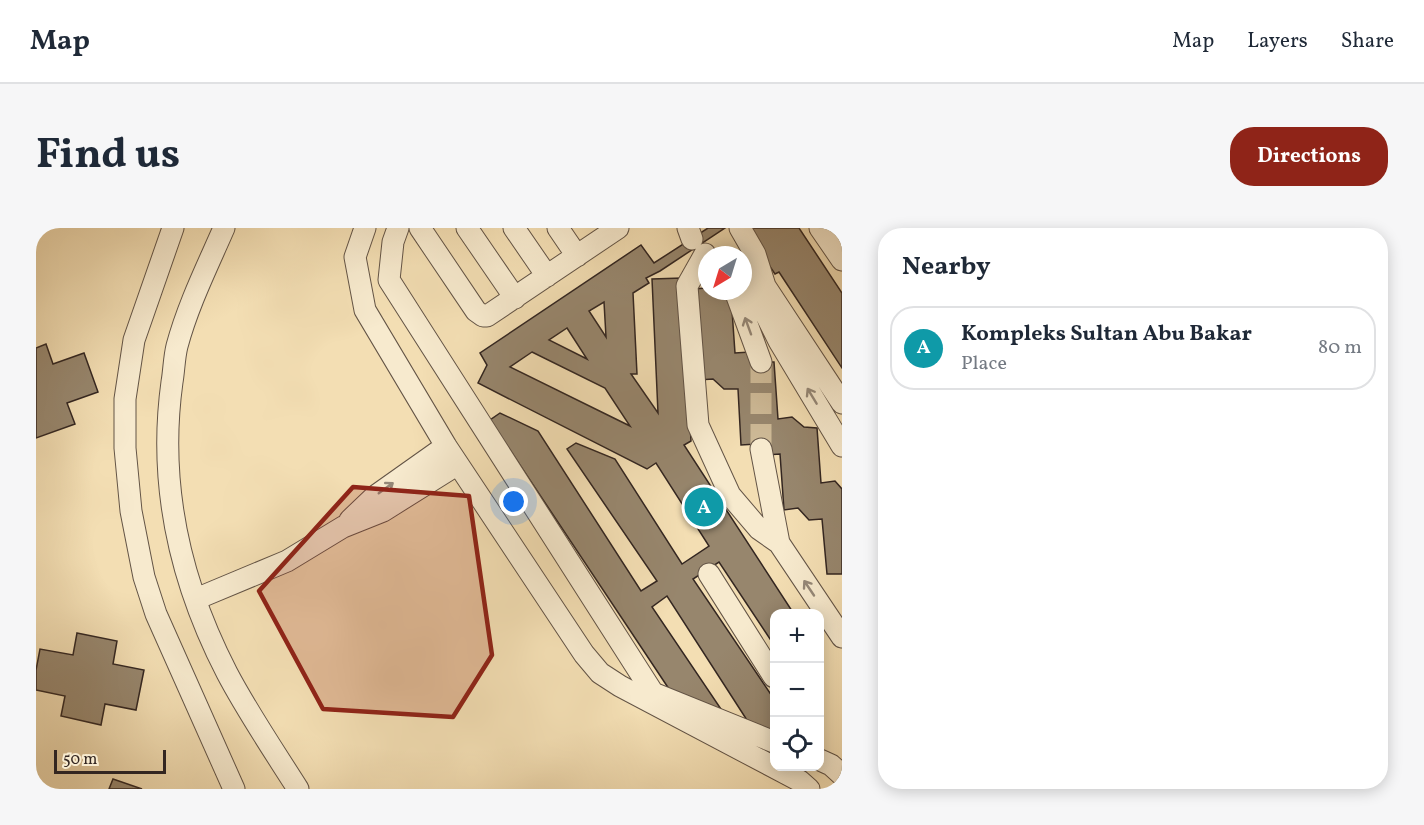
<!DOCTYPE html>
<meta charset="utf-8">
<style>
:root{--surface:#fff;--page:#f6f6f7;--text:#1f2937;--muted:#747a83;--line:#e0e1e3;--accent:#8f2418}
body{margin:0;font-family:Vollkorn,serif;background:var(--page);color:var(--text)}
.controls{position:absolute;right:18px;bottom:18px;display:grid;overflow:hidden;border-radius:12px;box-shadow:0 3px 15px #0003}
.controls button{width:54px;height:54px;display:grid;place-items:center;padding:0;border:0;border-bottom:2px solid var(--line);background:var(--surface);color:var(--text);font:30px sans-serif}
.compass{position:absolute;left:662px;top:18px;width:54px;height:54px;border-radius:50%;background:var(--surface);box-shadow:0 3px 15px #0003;rotate:218deg}
.scale{position:absolute;left:18px;bottom:15px;width:112px;box-sizing:border-box;padding-left:6px;border:3px solid #332621;border-top:0;font-size:16px;line-height:21px;white-space:nowrap;color:#332621;-webkit-text-stroke:4px #f7eace;paint-order:stroke}
.you{position:absolute;left:478px;top:274px;width:21px;height:21px;margin:-15px;border:4px solid #fff;border-radius:50%;background:#1a73e8;box-shadow:0 0 0 9px #1a73e833}
.badge{display:grid;place-items:center;width:39px;height:39px;border-radius:50%;background:var(--accent);color:#fff;font-size:20px;font-weight:700}
.pin{position:absolute;translate:-50% -50%;border:3px solid #fff;box-shadow:0 2px 6px #0006}
.list{margin:0;padding:0;list-style:none}
h2{display:flex;justify-content:space-between;align-items:center;height:78px;margin:0;padding:0 24px;font-size:26px}
h2 small{font-size:20px;font-weight:400;color:var(--muted)}
.list li{display:grid;grid-template-columns:39px 1fr auto;gap:18px;align-items:center;box-sizing:border-box;height:84px;margin:0 12px 12px;padding:0 12px;border:2px solid var(--line);border-radius:24px}
.list b{display:block;font-size:22px;white-space:nowrap}
.list p{margin:0;font-size:20px;white-space:nowrap;color:var(--muted)}
.list em{font-size:20px;font-style:normal;color:var(--muted)}
.icon{flex:none;width:33px;height:33px;fill:none;stroke:currentColor;stroke-width:2;stroke-linecap:round;stroke-linejoin:round}
.map{position:relative;flex:none;width:806px;height:561px;overflow:hidden;border-radius:24px}
header{display:flex;align-items:center;gap:36px;box-sizing:border-box;height:84px;padding:0 30px;background:var(--surface);border-bottom:2px solid var(--line)}
header strong{font-size:28px}
nav{display:flex;gap:33px;margin-inline-start:auto;font-size:21px}
.intro{display:flex;align-items:center;justify-content:space-between;box-sizing:border-box;height:144px;padding:0 36px}
h1{margin:0;font-size:42px}
.button{padding:15px 27px;border-radius:24px;background:var(--accent);color:#fff;font-size:21px;font-weight:700}
main{display:flex;gap:36px;padding:0 36px}
aside{flex:1;background:var(--surface);border-radius:24px;box-shadow:0 3px 15px #0003}
.map>svg:first-child{display:block}
.building{fill:#97866d;stroke:#332621;stroke-width:1.5;fill-rule:evenodd}
.lines{fill:none;stroke-linecap:round;stroke-linejoin:round}
.minor-tunnel{stroke:#cdb996;stroke-width:21;stroke-dasharray:21 10;stroke-linecap:butt}
.minor-casing{stroke:#635446;stroke-width:23}
.minor{stroke:#f7eace;stroke-width:21}
.oneway{stroke:#958878}
.marked{fill:#8f2418;fill-opacity:0.2;stroke:#8f2418;stroke-width:4.5;stroke-linejoin:round}
</style>
<header>
<strong>Map</strong>
<nav><a>Map</a><a>Layers</a><a>Share</a></nav>
</header>
<div class="intro"><h1>Find us</h1><a class="button">Directions</a></div>
<main>
<div class="map">
<svg width="806" height="561" viewBox="0 0 806 561">
<rect width="100%" height="100%" fill="#f3deb3"/>
<filter id="stains"><feTurbulence type="fractalNoise" baseFrequency=".00333" numOctaves="4"/><feColorMatrix values="0 0 0 0 .2 0 0 0 0 .09 0 0 0 0 .02 0 0 0 .5 -.17"/></filter>
<radialGradient id="worn" r=".72"><stop offset=".6" stop-color="#630" stop-opacity="0"/><stop offset="1" stop-color="#630" stop-opacity=".3"/></radialGradient>
<path class="building" d="M672,0h17l-65,43 -14,7 3,5 -16,10 4,81h-6l27,39 -6,-134 30,-1 9,163 -7,4 110,169h-20v22l-4,3 -51,-77 -26,17 81,120v35l-20,-3 -87,-135 -15,11 71,105 -46,-11 -187,-281 10,-7 38,18 103,160 16,-10 -90,-132 9,-6 39,16 67,105 27,-18 -53,-83 -9,6 -169,-86 9,-18 -7,-12 161,-108 13,18zM568,74l2,35 -17,-26zM531,100l20,31 -38,-19zM496,124l73,36 25,38 -120,-59z
M708,0h55l43,65v75l-63,-96 -4,2z
M671,60v3h3l7,6 14,-1 4,57 15,-1 11,10h13l4,57 14,-2 12,10 13,1 4,55 14,-2 7,8v85h-15l-5,-55 -13,1 -11,-12 -14,2 -4,-56 -14,1 -9,-11 -16,1 -3,-56h-14l-11,-10 -15,1 -6,-91z
M10,116l7,20 31,-11 14,39 -31,11 8,21 -39,14v-90z
M41,405l40,8 -4,23 31,6 -8,40 -31,-6 -4,21 -40,-9 4,-20 -29,-6v-20l4,-21 33,6z
M77,551l29,10h-33z"/>
<g class="lines">
<path class="minor-tunnel" d="M725,134v87"/>
<g class="minor-casing">
<path id="minor" d="M137,0l-39,112 -9,59v49l6,63 13,66 12,37 78,175
M188,0c-17,39 -36,77 -47,118 -3,12 -3,25 -5,36 -14,101 8,200 55,291 21,40 47,78 71,116
M329,0l-10,29 10,53 81,136 138,208 16,19 20,13 180,95 9,8
M362,0l-5,14 -4,38 264,413 121,49
M384,0l56,83 7,5h4l131,-88
M431,0l48,70
M478,0l33,48
M522,0l19,28
M652,0l4,11
M704,0l15,26 10,32 77,117
M784,0l22,32
M669,26l-18,32 11,139 32,70 29,34 20,14
M707,49l6,4 30,60 63,105
M699,63l26,71
M725,221l18,94 63,94
M314,292l24,-23 72,-51
M673,346l65,103
M160,371l91,-38 56,-34 40,-16 75,-47
M784,532l11,5 11,10"/>
</g>
<use href="#minor" class="minor"/>
</g>
<defs><path id="oneway-shaft" d="M-6 0H5M1.5-3L5.5 0L1.5 3" fill="none" stroke-width="1.6" stroke-linecap="round" stroke-linejoin="round" transform="scale(1.5)"/></defs>
<g class="oneway">
<use href="#oneway-shaft" transform="translate(712 98) rotate(-110)"/>
<use href="#oneway-shaft" transform="translate(776 168) rotate(-121)"/>
<use href="#oneway-shaft" transform="translate(350 260) rotate(-36)"/>
<use href="#oneway-shaft" transform="translate(773 360) rotate(-124)"/>
</g>
<path class="marked" d="M317,259l116,9 23,159 -39,62 -130,-8 -64,-118z"/>
<rect width="100%" height="100%" filter="url(#stains)"/>
<rect width="100%" height="100%" fill="url(#worn)"/>
</svg>
<div class="controls">
<button>+</button>
<button>−</button>
<button><svg class="icon" aria-label="locate" viewBox="0 0 24 24"><circle cx="12" cy="12" r="6"/><path d="M12 2v4M12 18v4M2 12h4M18 12h4"/></svg></button>
</div>
<svg class="compass" viewBox="-18 -18 36 36"><path d="M0-13l5 13h-10z" fill="#e53935"/><path d="M0 13l5-13h-10z" fill="#747a83"/></svg>
<div class="scale">50 m</div>
<div class="you"></div>
<div class="pin badge" style="left:668px;top:279px;background:#0f9aa8">A</div>
</div>
<aside>
<h2>Nearby<small></small></h2>
<ul class="list">
<li><span class="badge" style="background:#0f9aa8">A</span><div><b>Kompleks Sultan Abu Bakar</b><p>Place</p></div><em>80 m</em></li>
</ul>
</aside>
</main>
